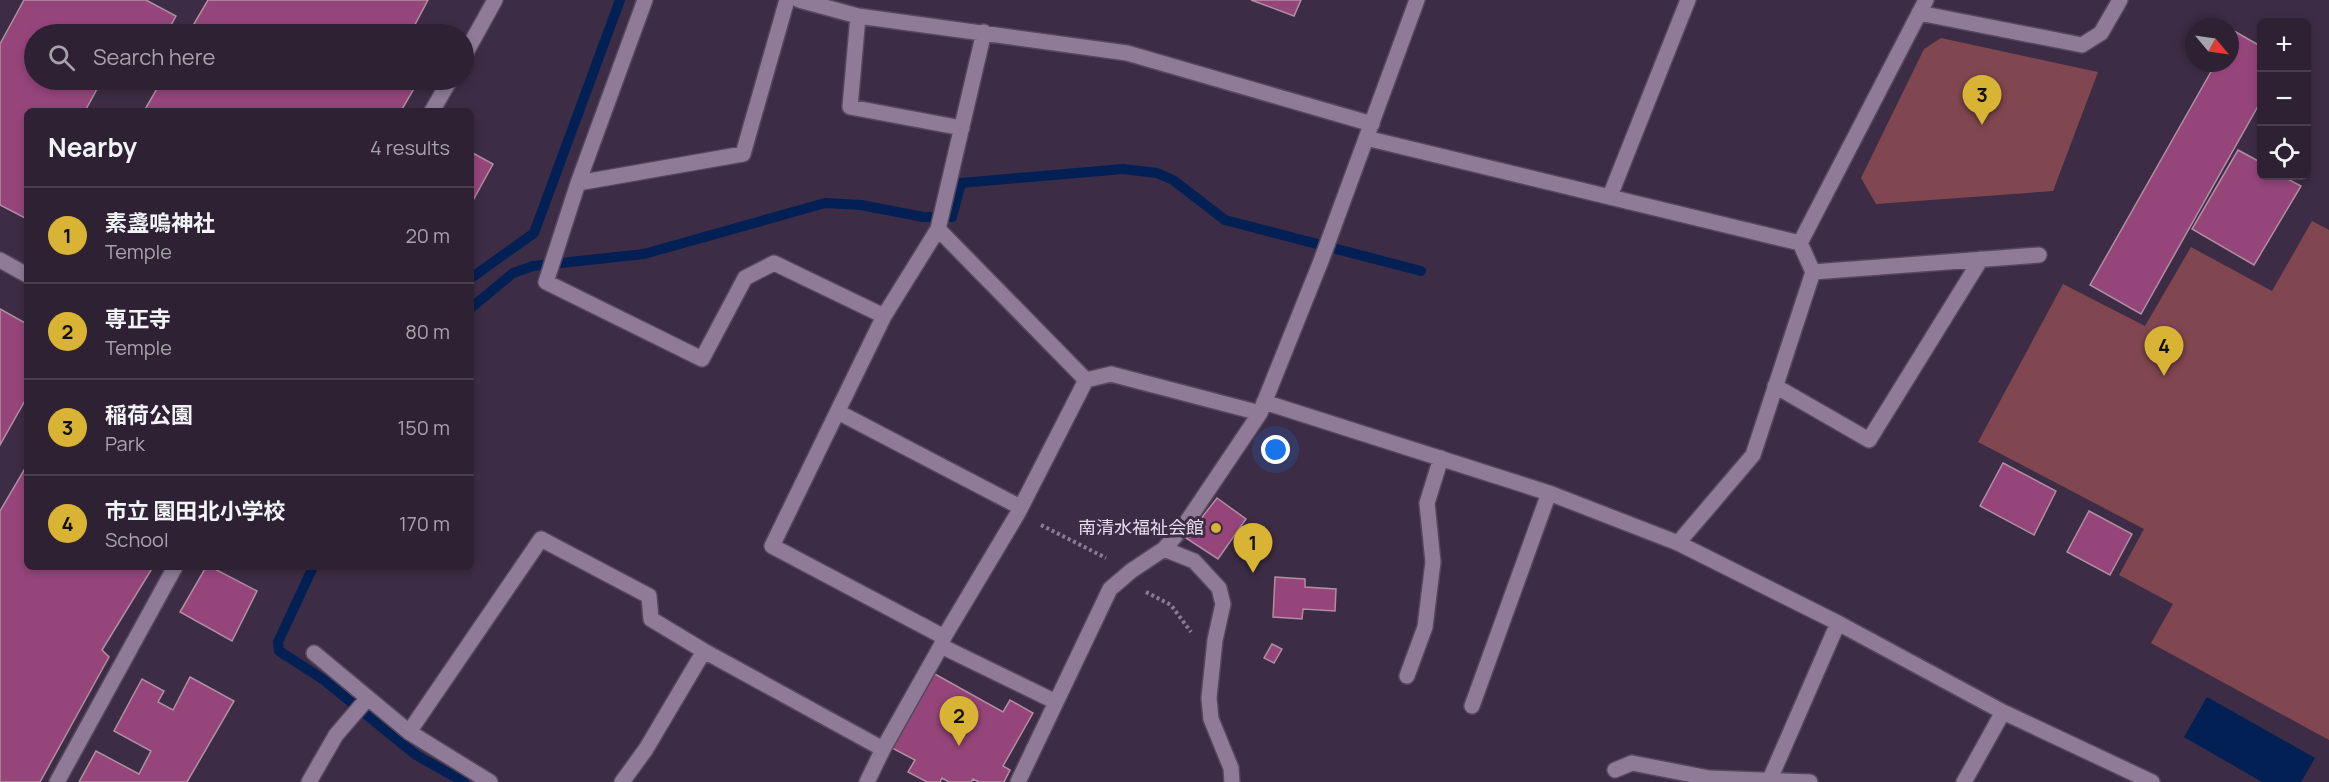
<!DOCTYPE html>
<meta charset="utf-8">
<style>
:root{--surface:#2e2134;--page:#36293c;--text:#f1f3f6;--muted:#a7a3ac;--line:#493e4f;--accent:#d9b334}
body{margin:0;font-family:Manrope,"Noto Sans JP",sans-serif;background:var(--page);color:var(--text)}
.controls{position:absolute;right:18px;top:18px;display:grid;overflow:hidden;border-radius:9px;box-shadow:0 3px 9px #0003}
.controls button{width:54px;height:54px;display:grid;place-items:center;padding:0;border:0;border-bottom:2px solid var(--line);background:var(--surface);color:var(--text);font:30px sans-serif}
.compass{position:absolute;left:2185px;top:18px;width:54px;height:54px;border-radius:50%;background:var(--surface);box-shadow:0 3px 9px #0003;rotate:119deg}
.you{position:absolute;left:1276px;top:450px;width:21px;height:21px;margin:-15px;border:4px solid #fff;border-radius:50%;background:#1a73e8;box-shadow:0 0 0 9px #1a73e833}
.badge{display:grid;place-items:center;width:39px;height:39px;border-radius:50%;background:var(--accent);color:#111;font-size:20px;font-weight:700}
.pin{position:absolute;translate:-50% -50px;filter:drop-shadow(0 2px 3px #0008)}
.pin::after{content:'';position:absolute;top:32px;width:21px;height:18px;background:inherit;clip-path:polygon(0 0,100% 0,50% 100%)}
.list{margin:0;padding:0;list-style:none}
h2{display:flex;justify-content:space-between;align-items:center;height:78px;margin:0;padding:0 24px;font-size:26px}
h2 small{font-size:20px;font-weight:400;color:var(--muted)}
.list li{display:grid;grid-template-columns:39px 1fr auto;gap:18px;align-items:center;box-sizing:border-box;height:96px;padding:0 24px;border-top:2px solid var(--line)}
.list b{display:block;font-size:22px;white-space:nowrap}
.list p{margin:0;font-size:20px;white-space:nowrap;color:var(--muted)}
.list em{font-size:20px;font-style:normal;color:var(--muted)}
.icon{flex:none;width:33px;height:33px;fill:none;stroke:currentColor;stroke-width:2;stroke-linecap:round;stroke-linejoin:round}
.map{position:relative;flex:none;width:2329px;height:782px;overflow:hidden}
.search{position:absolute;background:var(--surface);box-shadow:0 3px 9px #0003;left:24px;top:24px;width:450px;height:66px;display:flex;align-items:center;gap:15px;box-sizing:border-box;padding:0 21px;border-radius:33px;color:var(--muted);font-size:22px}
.panel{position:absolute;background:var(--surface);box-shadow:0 3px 9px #0003;left:24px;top:108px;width:450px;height:462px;border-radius:9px}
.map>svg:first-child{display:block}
.green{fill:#814751}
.water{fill:#022054}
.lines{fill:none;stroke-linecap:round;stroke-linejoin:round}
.stream{stroke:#022054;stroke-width:10}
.building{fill:#96457b;stroke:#b08fa3;stroke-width:1.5}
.minor-casing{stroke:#55485d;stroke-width:18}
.path{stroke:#8a7c91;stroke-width:4;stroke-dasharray:3 3;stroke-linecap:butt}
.minor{stroke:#8f7b98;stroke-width:15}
.poi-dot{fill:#d9b334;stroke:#3d2c45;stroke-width:2}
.labels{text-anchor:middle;stroke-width:6;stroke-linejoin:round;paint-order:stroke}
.poi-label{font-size:18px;fill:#e5dbeb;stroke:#3d2c45;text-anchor:end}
</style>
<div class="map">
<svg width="2329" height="782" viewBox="0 0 2329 782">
<rect width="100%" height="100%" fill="#3d2c45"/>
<path class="green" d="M1941,38l157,34 -45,119 -177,13 -15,-26 63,-129z
M2312,221l17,9v510l-178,-97 22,-39 -54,-29 25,-46 -166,-87 85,-158 82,42 46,-79 81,44z"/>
<path class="water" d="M2207,697l108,61 -14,24h-39l-78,-45z"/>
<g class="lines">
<path class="stream" d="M471,278l63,-45 86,-233
M471,308l42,-35 20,-7 111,-12 181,-51 36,2 62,12h29l9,-34 162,-14 34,4 16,7 52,40 196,51
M313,567l-35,75 1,9 45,29 92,75 48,27"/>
</g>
<path class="building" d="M24,0h122l30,16 -10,18h-132v46h68l-17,31h-58v108l-27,-14v-161z
M208,0h220l-18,34h-222z
M1251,0h50l-7,16z
M2234,31l28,16v52l-121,215 -51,-29 126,-222h14v-25z
M162,80h257l-18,31h-257z
M2238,150l24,13v13h20l19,10 -47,79 -62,-36z
M471,152l22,12 -22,40z
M0,309l27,15v73l-27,48z
M2003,463l53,28 -22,44 -54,-29z
M27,465v102h126l-51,83 7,7 -69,125h-40v-271z
M1217,498l29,21 -28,40 -32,-21z
M2089,511l43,23 -22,41 -43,-23z
M206,567h5l46,24 -25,50 -52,-29z
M1275,577l30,2v8l31,2 -1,22 -32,-2 -1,10 -29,-2z
M1272,644l10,5 -8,14 -10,-5z
M933,673l70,39 7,-12 23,13 -30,53 7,4 -6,12h-25l-6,-3 -2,3h-22l-7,-4 -2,4h-13l-19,-10 7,-12 -23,-12z
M190,677l44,24 -47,81h-108l17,-31 43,23 12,-23 -37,-20 28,-52 22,12 -6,11 15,8z"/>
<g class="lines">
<g class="minor-casing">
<path id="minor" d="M645,0l-67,183 -32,99 156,77 43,-81 29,-15 110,53
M799,0l59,16 269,37 245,71
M1919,13l163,32 19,-12 19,-33
M858,16l-8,91 112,21
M464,56l31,-56
M432,111l18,-31
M1366,138l434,105 13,29
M578,183l165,-29 44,-154
M1610,196l78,-196
M938,229l46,-197
M1800,243l126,-243
M0,260l27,15
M1775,386l94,54 112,-181
M1264,402l285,91 129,50 160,80 165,89 149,70
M838,412l182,95
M1678,543l75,-88 60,-183 226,-17
M1164,549l30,12 25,27 4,16 -8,36 -6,58 2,21 20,49 1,14
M944,637l-172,-91 112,-230 54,-87 148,151
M941,646l115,56
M314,653l95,79 81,50
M1407,676l18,-49 8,-65 -6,-59 14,-45
M1472,706l77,-213
M409,732l132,-193 108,57 2,23 53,32 179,98
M1615,770l17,-7 77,15
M1770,779l68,-156
M57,782l118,-215
M309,782l27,-47 31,-36
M622,782l24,-33 58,-98
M867,782l16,-33 58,-103 3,-9 74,-124 68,-133 25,-6 149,39
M1018,782l92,-193 21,-18 33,-22 20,-23 76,-113 61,-152 96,-261
M1706,782l3,-4 101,4
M1964,782l39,-70"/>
</g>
<path class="path" d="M1041,525l65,33
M1146,592l25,13 20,27"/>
<use href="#minor" class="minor"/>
</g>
<circle class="poi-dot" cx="1216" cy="528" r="6"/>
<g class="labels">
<g class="poi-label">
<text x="1204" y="534">南清水福祉会館</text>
</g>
</g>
</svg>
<div class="controls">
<button>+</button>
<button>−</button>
<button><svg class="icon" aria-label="locate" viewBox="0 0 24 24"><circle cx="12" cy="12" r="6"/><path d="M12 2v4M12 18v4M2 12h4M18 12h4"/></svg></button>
</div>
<svg class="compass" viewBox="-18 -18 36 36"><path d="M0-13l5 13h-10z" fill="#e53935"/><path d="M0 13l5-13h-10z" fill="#a7a3ac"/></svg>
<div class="you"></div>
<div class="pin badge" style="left:1253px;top:573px">1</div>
<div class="pin badge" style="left:959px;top:746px">2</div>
<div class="pin badge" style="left:1982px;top:125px">3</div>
<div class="pin badge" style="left:2164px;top:376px">4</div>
<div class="search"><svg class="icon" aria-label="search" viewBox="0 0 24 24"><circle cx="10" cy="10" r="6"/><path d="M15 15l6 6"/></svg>Search here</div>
<section class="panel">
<h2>Nearby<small>4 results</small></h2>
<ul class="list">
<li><span class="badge">1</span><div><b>素盞嗚神社</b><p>Temple</p></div><em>20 m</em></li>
<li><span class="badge">2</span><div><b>専正寺</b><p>Temple</p></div><em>80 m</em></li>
<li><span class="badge">3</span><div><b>稲荷公園</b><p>Park</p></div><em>150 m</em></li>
<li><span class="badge">4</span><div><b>市立 園田北小学校</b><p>School</p></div><em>170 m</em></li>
</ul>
</section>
</div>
